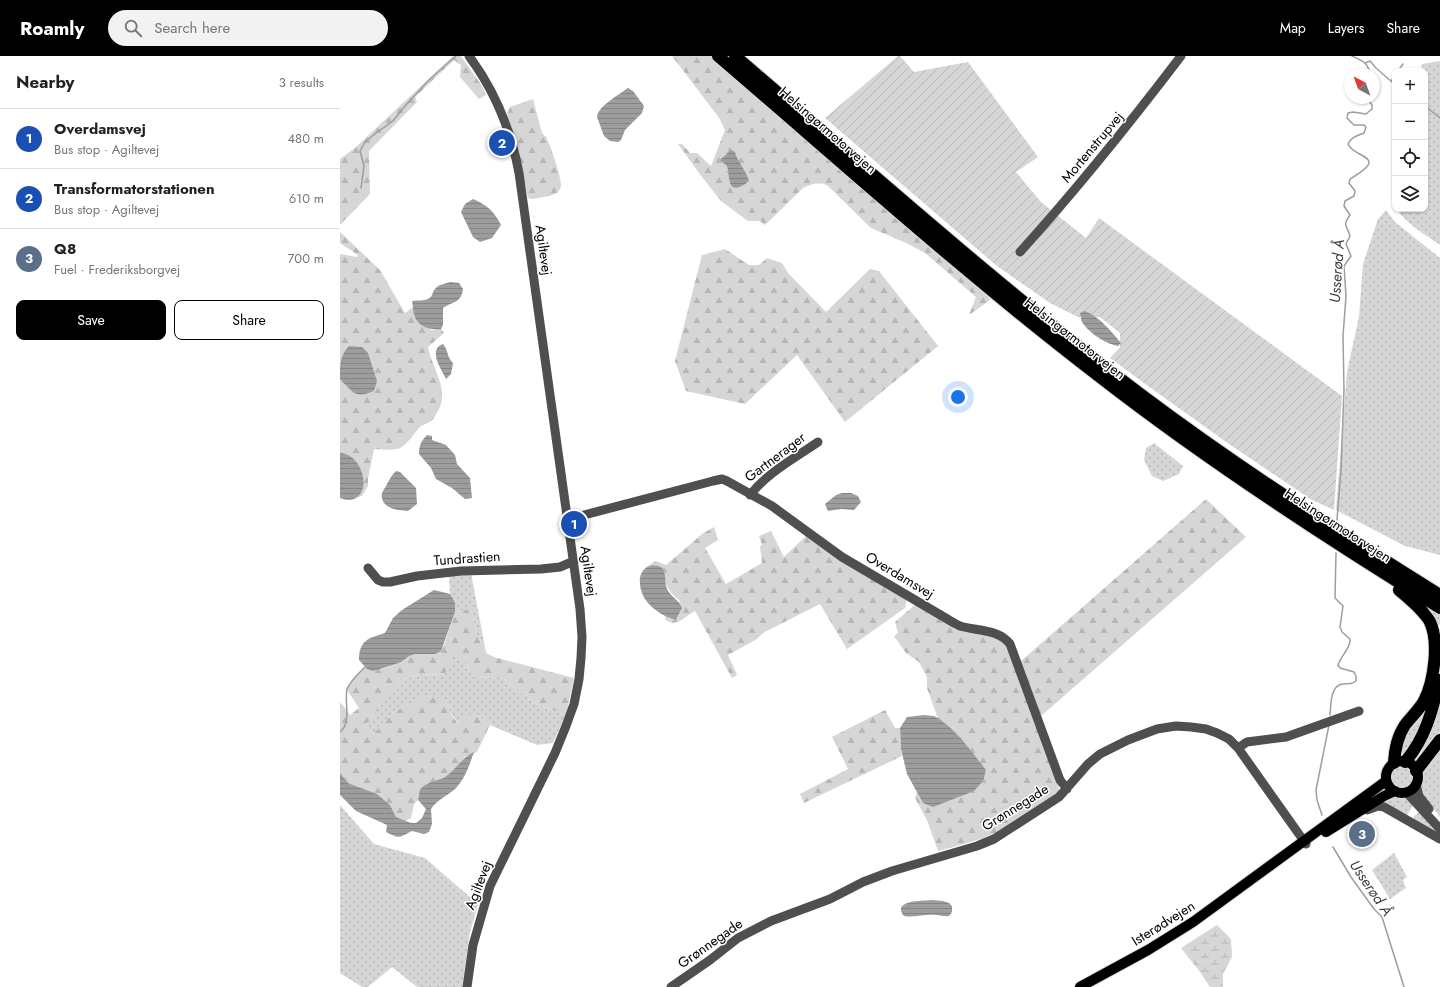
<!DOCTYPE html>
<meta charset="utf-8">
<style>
:root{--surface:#fff;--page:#f2f2f2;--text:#202124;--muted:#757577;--line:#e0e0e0;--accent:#000}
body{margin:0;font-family:Jost,sans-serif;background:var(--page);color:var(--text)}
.controls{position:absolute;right:12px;top:12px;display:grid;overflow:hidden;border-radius:8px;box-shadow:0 1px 3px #0004}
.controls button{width:36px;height:36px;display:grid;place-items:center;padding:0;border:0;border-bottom:1px solid var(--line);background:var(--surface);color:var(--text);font:20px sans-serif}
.compass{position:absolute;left:1004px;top:12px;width:36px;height:36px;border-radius:50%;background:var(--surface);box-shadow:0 1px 3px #0004;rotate:319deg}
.you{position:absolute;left:618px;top:341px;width:14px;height:14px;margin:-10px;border:3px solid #fff;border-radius:50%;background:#1a73e8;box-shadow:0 0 0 6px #1a73e833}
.badge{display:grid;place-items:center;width:26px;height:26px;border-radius:50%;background:var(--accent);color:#fff;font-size:13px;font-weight:700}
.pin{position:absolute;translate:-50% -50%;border:2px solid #fff;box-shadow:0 1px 4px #0006}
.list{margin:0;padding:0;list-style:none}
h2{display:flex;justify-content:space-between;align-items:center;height:52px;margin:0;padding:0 16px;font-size:17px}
h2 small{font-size:13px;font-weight:400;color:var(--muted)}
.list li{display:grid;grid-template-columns:26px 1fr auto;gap:12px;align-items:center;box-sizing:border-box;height:60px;padding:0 16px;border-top:1px solid var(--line)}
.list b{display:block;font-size:15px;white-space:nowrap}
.list p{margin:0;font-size:13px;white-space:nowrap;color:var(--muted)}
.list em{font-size:13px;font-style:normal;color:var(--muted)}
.actions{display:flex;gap:8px;padding:12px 16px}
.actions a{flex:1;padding:9px 0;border:1px solid var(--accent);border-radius:8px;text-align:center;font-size:14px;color:var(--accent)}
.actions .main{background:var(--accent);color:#fff}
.icon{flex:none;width:22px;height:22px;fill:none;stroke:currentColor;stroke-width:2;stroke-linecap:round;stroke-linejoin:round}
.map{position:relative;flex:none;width:1100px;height:931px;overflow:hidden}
header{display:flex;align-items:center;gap:24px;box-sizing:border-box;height:56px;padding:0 20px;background:var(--accent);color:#fff}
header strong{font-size:19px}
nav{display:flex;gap:22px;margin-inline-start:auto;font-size:14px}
.search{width:280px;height:36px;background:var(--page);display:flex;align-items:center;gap:10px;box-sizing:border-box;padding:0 14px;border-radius:22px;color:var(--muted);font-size:15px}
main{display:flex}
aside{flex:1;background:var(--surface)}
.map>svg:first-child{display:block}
.grass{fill:url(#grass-dots)}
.forest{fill:url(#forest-firs)}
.wetland{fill:url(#wetland-marsh)}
.garden{fill:url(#garden-furrows)}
.water{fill:url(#water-rules)}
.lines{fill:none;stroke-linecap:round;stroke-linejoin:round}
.stream{stroke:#9d9d9d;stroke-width:1.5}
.major-casing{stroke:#dbdbdb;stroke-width:12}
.highway-casing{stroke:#dbdbdb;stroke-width:14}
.minor{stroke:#4f4f4f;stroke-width:9}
.major{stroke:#000;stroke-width:10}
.highway{stroke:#000;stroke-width:12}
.labels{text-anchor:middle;stroke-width:3;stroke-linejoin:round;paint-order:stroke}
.street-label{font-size:14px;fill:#000;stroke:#fff}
.water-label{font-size:15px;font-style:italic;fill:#3e3e3e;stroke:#fff}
</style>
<header>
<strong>Roamly</strong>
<div class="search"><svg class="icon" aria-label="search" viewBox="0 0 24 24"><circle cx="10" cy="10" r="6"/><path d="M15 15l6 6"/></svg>Search here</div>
<nav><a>Map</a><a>Layers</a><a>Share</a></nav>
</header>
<main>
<aside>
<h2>Nearby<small>3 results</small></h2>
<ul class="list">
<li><span class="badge" style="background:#1a4fb4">1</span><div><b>Overdamsvej</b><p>Bus stop · Agiltevej</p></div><em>480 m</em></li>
<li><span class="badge" style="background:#1a4fb4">2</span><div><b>Transformatorstationen</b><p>Bus stop · Agiltevej</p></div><em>610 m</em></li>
<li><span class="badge" style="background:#5c6f8a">3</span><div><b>Q8</b><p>Fuel · Frederiksborgvej</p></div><em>700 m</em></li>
</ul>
<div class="actions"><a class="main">Save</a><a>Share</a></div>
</aside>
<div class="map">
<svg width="1100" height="931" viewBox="0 0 1100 931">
<defs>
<pattern id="grass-dots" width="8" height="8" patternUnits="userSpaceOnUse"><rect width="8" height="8" fill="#d6d6d6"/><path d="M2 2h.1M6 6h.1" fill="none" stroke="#b6b6b6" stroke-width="1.8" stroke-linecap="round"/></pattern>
<pattern id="forest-firs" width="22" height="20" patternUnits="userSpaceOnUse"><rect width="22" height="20" fill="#d6d6d6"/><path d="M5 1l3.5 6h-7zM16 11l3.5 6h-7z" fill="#b6b6b6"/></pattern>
<pattern id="wetland-marsh" width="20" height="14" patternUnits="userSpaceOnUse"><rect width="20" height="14" fill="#d6d6d6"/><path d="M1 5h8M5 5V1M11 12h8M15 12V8" fill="none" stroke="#b6b6b6"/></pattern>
<pattern id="garden-furrows" width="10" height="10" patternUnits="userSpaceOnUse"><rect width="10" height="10" fill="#d6d6d6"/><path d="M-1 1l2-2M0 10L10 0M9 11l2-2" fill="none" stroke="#b6b6b6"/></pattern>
<pattern id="water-rules" width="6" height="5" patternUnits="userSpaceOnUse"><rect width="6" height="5" fill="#9d9d9d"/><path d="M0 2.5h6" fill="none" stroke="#858585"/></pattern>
</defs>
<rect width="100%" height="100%" fill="#fff"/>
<path class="grass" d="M1100,5v184c-14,-10 -34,-21 -43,-36h28v-138h-4l1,-7z
M1046,154l9,12 45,36v297l-35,-9 -69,-36 11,-138 12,-56 4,-52 15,-45z
M814,387l29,23 -4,8 -16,7 -11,-5 -8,-16 2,-12z
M131,517l15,80 -9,-18 -6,-25 -16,2v-10l-5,-8 -1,-20z
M1078,547l22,10v11l-5,6z
M112,599l14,5 2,7 7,11 26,-1 35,27 30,11 -13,28 -16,2 -47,-20 -13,-10 -12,2 -6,7 -10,-13 -3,-9 -19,-7 -33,17 -21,22 -8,-8 12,-15 2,-8 6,-6 12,-9 5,-8 18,-6 23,1z
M1100,635v44l-23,29 -4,-4z
M1086,647v18l-23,35h-3v-16z
M1100,690v72c-2,-5 -5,-7 -8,-10 -6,-7 -10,-15 -12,-24l2,-5v-10z
M1051 720a11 11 0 1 1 22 0a11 11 0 1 1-22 0Z
M1054,739h11l8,11 -7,11 -26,-16z
M0,749l34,39 51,14 53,46 -8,28 -8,55h-45l-25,-20 -24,20h-6l-22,-14z
M1081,755l19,21v4l-26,-16v-4z
M1054,797l13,24 -4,3 3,8 -16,11 -18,-29z"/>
<path class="forest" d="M113,0h8l21,30 4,9 -7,4 -19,-22 1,-12 -7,-5 -39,37 2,5 -48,49 1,43 -30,31v-66l16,-12z
M332,0h39l276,237 3,7 -21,15 7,-18 -51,-44 -19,-10 -35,-15 -44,-43c-9,-3 -16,-1 -24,3l-38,37 -5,-4h-12l-27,-20 -19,-24 -24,-33h4l8,9h7l14,13 14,-36 -5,-11z
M193,43l9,34c1,1 3,3 4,4 4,6 16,43 15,49 -2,9 -11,10 -18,11 -5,1 -10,3 -15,1l-12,-57 -9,-27 3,-7z
M0,176l40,38 25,43 8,-6 1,5 17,18 10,-1 3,4 -16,14c4,21 22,43 10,64 -2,3 -3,6 -5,8 -4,5 -11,5 -15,10 -17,22 -17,22 -44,20l-6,30v7l-6,10 -4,1 5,-8 -22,-36h-1v-199l17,3 1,-2 -18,-12z
M385,193l24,16h10l8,-7 15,5 6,10 38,39 44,-43 9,2 59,75 -93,76 -48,-67 -52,49 -59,-13 -11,-30 27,-106z
M866,443l40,38 -205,179 -20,-55z
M374,471l4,13 -13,8 21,36 36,-21 -2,-17 2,-1 -3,-9 12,-5 13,26 24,-23 99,64 -2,10 -58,41 -27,-45 -57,29 -6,6 -29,16 9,20 -5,3 -37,-67c-10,5 -19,18 -30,8l1,-3 4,3 10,-18c-10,-8 -16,-15 -15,-28l-6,-7 -6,-1 -9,3 12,-7 10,4 36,-31z
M576,548l88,37 54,143 1,6 -3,4c-21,14 -42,31 -65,41 -17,7 -35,11 -53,16l-11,-31 -12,-22 2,-6 6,11 33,-6 18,-6 12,-21 -21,-27 -27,-24 -11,-31v-11l-8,-15 -13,-9 -12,-17 4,-3 -3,-11z
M131,553l6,26 9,18 8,4 80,21 -8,37 -30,-11 -35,-27 -26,1 -7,-11 -2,-7 -14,-4 -1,8 -8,11 -23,-1 -18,6 -5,8 -12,9 -6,6 -2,8 -12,15 8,8 21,-22 33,-17 7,1 12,6 3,9 9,13 7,-7 6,-3 6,1 13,10 -13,27 -12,5 -10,13 -12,8 -15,6 -8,6 -2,10 -4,4 -3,14 -6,3 -9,-4 -6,-12 -13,-11 -29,-11 -8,-10v-70l2,1 8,11 9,-7 -12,-18 7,-13 11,-10c7,6 27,0 35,-5 4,-2 6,-5 10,-7 8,-2 18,0 25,-1l9,-9 11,-33z
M545,654l10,18h5l1,21 1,7 -98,47 -4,-9 48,-25 -16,-32z"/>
<path class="wetland" d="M877,869l14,14 1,18 -9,17v13h-13l-10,-15 -19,-24z"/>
<path class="garden" d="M558,0h2l14,16 54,-10 70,95 -22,15 25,30 45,36 13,-20 243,178 -8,114 -22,-10 -83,-56 -81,-58 -38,-28 10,-11v-14l-20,-16h-22l-28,-14 -53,-37 -172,-148z"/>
<path class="water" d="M288,32l5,3 11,15 -2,7 -17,17 -4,10 -3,2 -8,-1 -6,-5 -7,-19c1,-11 22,-22 31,-29z
M391,94l4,2c3,11 11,18 14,29 -5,4 -16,12 -19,2 -2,-6 -1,-12 -3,-17l-7,-6z
M133,143c14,6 21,12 28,26l-9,13 -12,4 -7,-5 -12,-25 4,-8z
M110,226l9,1 4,6c-2,14 -9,12 -20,19v17l-2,4c-11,1 -24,-2 -27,-15 -1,-3 -1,-9 -2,-13 6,-1 12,0 16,-2 5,-2 4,-7 7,-10 4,-5 10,-5 15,-7z
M744,255c14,4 28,21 37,32l-3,3c-12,-2 -29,-13 -36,-24 -1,-2 -1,-6 -2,-9z
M103,288c6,7 3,12 10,19l-2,11 -5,5c-4,-9 -19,-29 -3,-35z
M9,290l13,1 6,6 9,28 -3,10c-19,8 -20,2 -34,-12 0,-14 0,-24 9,-33z
M87,379l5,1v4l14,5 9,10 2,9 13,14 2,20 -7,1 -13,-11 -16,-9 -5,-11 -12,-14c0,-8 2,-13 8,-19z
M0,397c24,1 34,45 9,47 -2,0 -6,-1 -9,-2z
M56,415l4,1 16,16 1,16 -9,7c-9,0 -29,-3 -26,-18 1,-3 4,-6 5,-9 3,-5 4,-8 9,-13z
M502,437h9l7,3 3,6 -7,8 -13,-1 -13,2 -3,-7 11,-9z
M313,509c3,1 6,0 9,3 5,5 2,14 5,21 4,8 12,11 15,19l-6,11c-10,0 -25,-11 -31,-20 -2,-3 -3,-6 -4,-9 -3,-12 -1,-22 12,-25z
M94,534l16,4 5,8v10l-14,39 -6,3h-20l-6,2 -8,6 -8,3 -20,6 -6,-2 -8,-9c0,-20 10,-22 26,-27l8,-15 9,-8z
M584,659c4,1 9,0 12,2 19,11 37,36 50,53l-3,11 -9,10 -41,16 -10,-4 -16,-29 -6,-25 -1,-21 7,-11z
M134,696c-5,14 -9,27 -19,37 -8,7 -18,11 -24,20l1,15 -3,8 -5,2 -12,-3c-14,7 -12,8 -26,1l1,-7 -31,-14 -16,-16v-22l8,10 29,11 13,11 6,12 15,6h5l6,-5 4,-9 -8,-9c1,-3 1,-8 2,-10 5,-8 18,-9 25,-13 12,-8 17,-20 29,-25z
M592,844l11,1 6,2 3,3v6l-3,4c-5,1 -8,-1 -13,-1 -11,-1 -22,3 -32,1 -13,-16 19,-15 28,-16z"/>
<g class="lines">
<path class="stream" d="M1012,0c10,5 16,6 18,18
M1025,7l5,-2 6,7 16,14
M1058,15l5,-7
M1052,24l3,-5
M1085,50l15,12
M21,132l3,-22 -4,-15 5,-9 11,-9 17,-12 12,-15 25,-27 26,-23
M997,464l4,-50 3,-80 -1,-54 3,-40 -2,-30 7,-10 -5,-12 4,-8c-3,-11 -8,-10 0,-21l-6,-9 1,-5 9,-5 1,-5 -6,-8 1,-4c41,-24 4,-20 -2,-35 3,-7 9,-8 16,-11l2,-6 -2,-2h-10l-7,-7 1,-5 5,-1 13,2 6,-5v-4l-5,-7
M990,659c1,-10 0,-30 13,-31 6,-1 8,1 13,-3v-5l-2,-4 -14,-4 -2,-3c3,-10 13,-17 12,-26l-8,-7 -2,-5 3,-21 -8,-8 1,-45
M0,676c12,-9 4,-30 7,-43 4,-9 11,-15 18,-22
M982,759l-5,-15 -1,-10 13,-65
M993,791l18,30 23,32 8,8 22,70"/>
<g class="major-casing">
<path id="major" d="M1046 721a16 16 0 1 1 32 0a16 16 0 1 1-32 0Z
M986,776l58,-36 11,-5
M740,931l68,-37 45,-28 193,-141"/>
</g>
<g class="highway-casing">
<path id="highway" d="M378,0c126,108 250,220 382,321 108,84 223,159 340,231
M395,0c135,115 267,234 408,340 96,72 196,136 297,199
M1065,706c20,-23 28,-52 34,-82
M1054,707c1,-14 3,-26 11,-38 6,-8 14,-15 19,-24 10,-19 16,-61 5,-81 -8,-12 -19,-21 -30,-30
M1076,715l24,-31"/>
</g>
<path class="minor" d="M680,196c57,-63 110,-129 161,-196
M410,439c17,-22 45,-37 68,-53
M229,463l144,-38 9,-2 5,2 45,25 70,51 107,63c3,2 7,4 11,6 17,5 39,3 50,18l50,136 7,9
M28,512l10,12 5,2h7l27,-6 44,-5 80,-2 19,-2 14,-6
M898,692l9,-6 39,-5 73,-26
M1076,728l3,12 10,13
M1066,736l34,37
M1027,754l11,-4 6,1 56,32
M127,931l6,-42 17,-59 65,-133 11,-27 8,-22 5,-25 2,-21 1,-21 -2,-28 -61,-436c-8,-43 -24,-82 -50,-117
M331,931l39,-27 28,-22 33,-17 59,-22 33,-17 29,-11 85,-25 17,-7 65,-42 29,-33 12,-10 28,-14 29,-11 19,-3 15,1 15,2 11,4 12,6 9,9 68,96"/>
<use href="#major" class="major"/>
<use href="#highway" class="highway"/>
</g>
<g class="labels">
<g class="street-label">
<text transform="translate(488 74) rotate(41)" y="5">Helsingørmotorvejen</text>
<text transform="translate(752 91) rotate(-50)" y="5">Mortenstrupvej</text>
<text transform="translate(204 194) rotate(82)" y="5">Agiltevej</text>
<text transform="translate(735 282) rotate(38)" y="5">Helsingørmotorvejen</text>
<text transform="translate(435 401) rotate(-37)" y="5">Gartnerager</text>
<text transform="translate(998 469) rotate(33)" y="5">Helsingørmotorvejen</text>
<text transform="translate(127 502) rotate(-4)" y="5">Tundrastien</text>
<text transform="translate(249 515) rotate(82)" y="5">Agiltevej</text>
<text transform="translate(560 519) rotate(31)" y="5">Overdamsvej</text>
<text transform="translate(675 751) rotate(-32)" y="5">Grønnegade</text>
<text transform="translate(138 829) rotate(-69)" y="5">Agiltevej</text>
<text transform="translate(823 867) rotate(-32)" y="5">Isterødvejen</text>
<text transform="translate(370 887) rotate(-35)" y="5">Grønnegade</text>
</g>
<g class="water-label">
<text transform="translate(997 215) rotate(-86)" y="5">Usserød Å</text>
<text transform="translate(1031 832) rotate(56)" y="5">Usserød Å</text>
</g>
</g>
</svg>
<div class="controls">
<button>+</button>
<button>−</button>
<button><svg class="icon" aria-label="locate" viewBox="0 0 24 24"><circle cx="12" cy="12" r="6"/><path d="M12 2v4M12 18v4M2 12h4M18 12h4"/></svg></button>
<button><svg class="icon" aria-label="layers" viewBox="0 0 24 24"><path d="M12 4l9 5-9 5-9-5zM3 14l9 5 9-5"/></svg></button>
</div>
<svg class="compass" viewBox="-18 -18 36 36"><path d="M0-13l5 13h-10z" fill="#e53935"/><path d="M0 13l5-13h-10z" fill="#757577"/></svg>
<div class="you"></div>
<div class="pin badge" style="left:234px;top:468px;background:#1a4fb4">1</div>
<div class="pin badge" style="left:162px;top:87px;background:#1a4fb4">2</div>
<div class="pin badge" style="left:1022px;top:778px;background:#5c6f8a">3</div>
</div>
</main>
